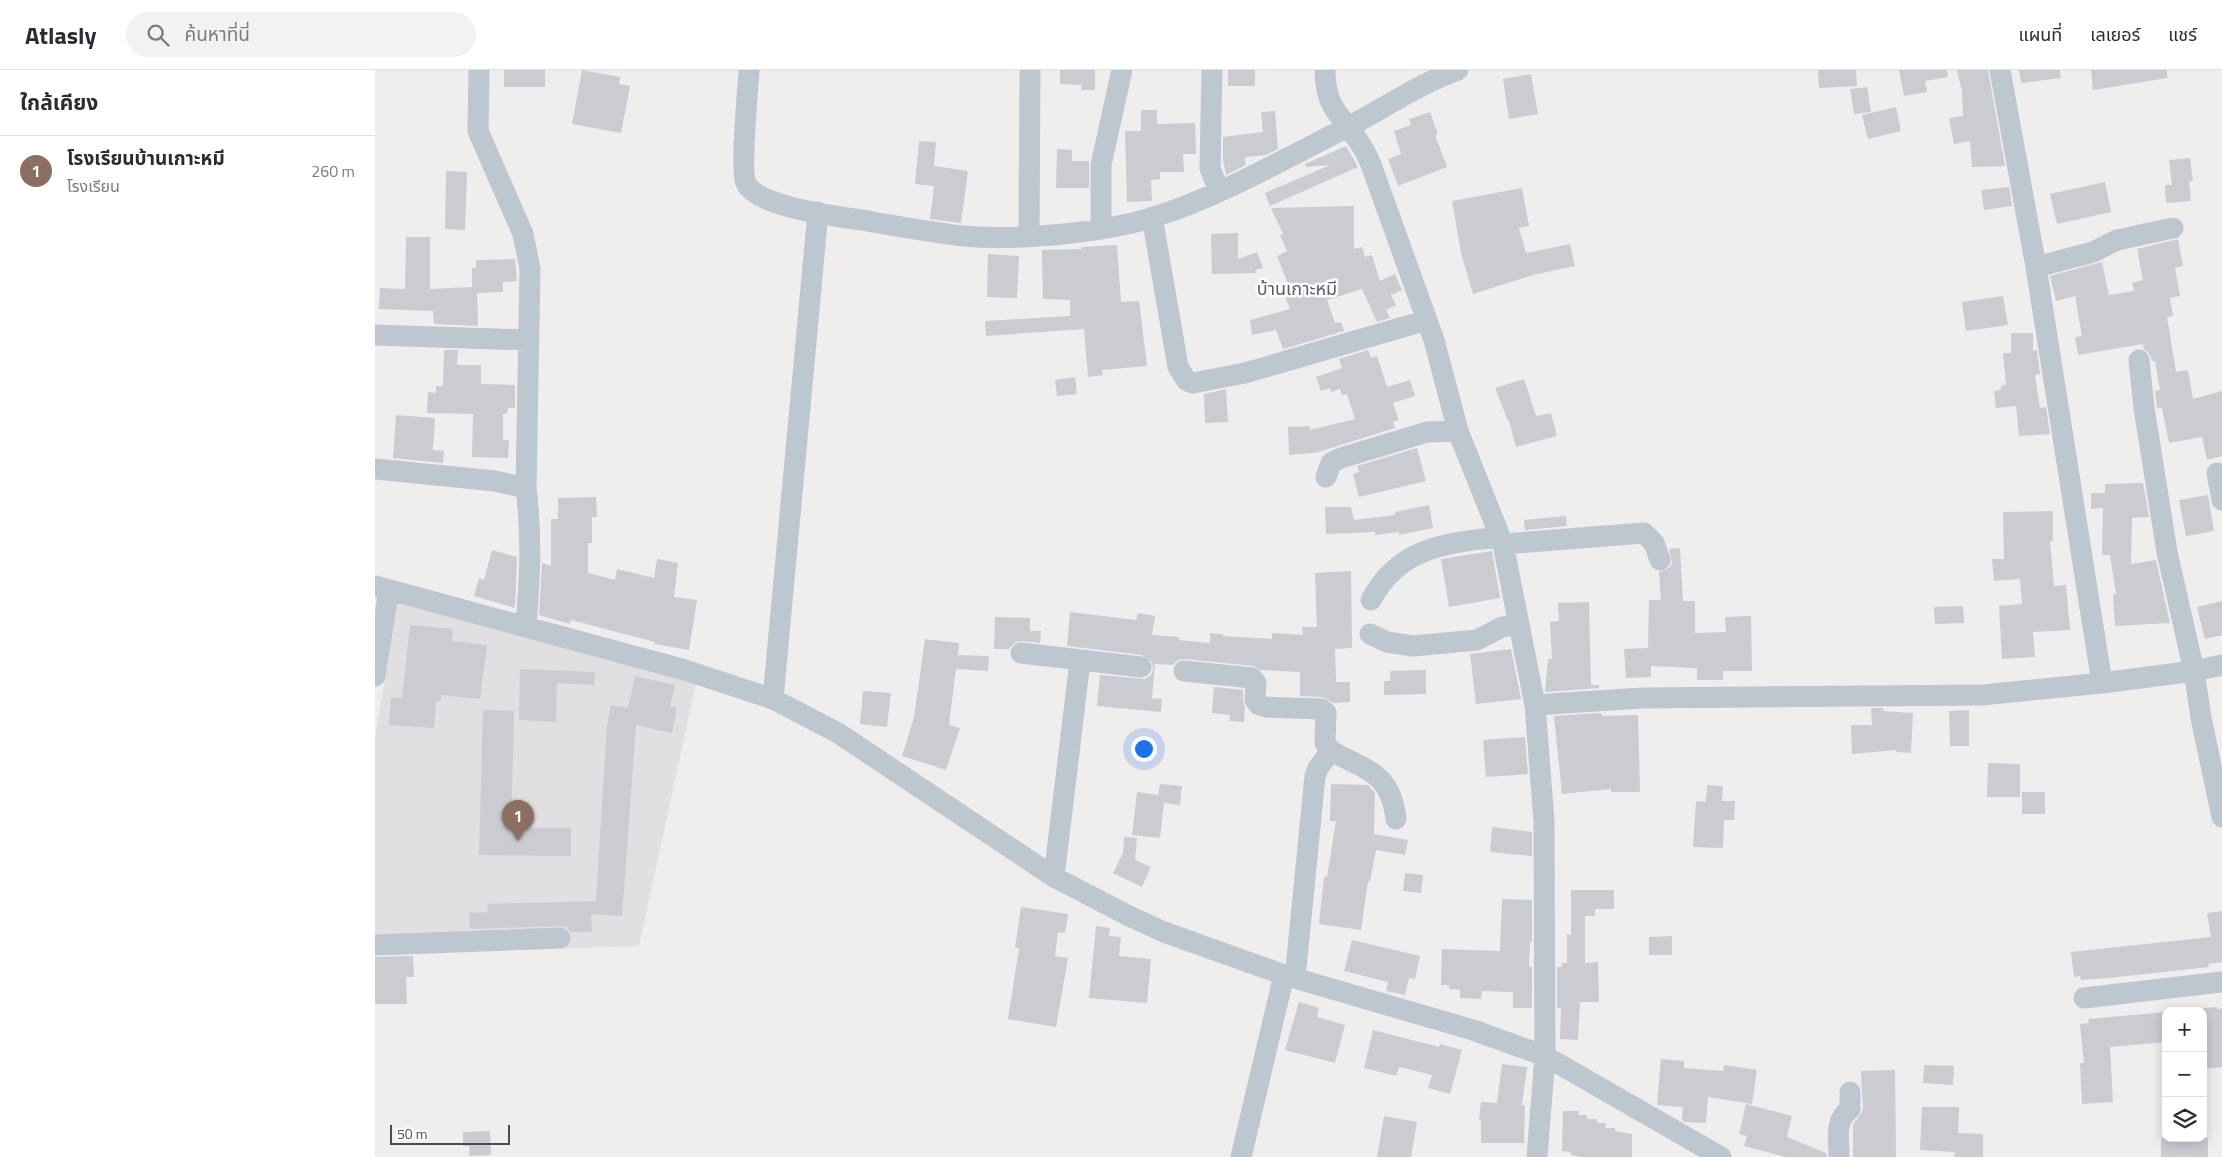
<!DOCTYPE html>
<html lang="th">
<meta charset="utf-8">
<style>
:root{--surface:#fff;--page:#f2f2f3;--text:#2b2b33;--muted:#7c7c81;--line:#e1e1e2;--accent:#111827}
body{margin:0;font-family:"Titillium Web","Noto Sans Thai",sans-serif;background:var(--page);color:var(--text)}
.controls{position:absolute;right:15px;bottom:15px;display:grid;overflow:hidden;border-radius:10px;box-shadow:0 2px 12px #0003}
.controls button{width:45px;height:45px;display:grid;place-items:center;padding:0;border:0;border-bottom:1px solid var(--line);background:var(--surface);color:var(--text);font:25px sans-serif}
.scale{position:absolute;left:15px;bottom:12px;width:120px;box-sizing:border-box;padding-left:5px;border:2px solid #454f5b;border-top:0;font-size:14px;line-height:18px;white-space:nowrap;color:#454f5b;-webkit-text-stroke:4px #fff;paint-order:stroke}
.you{position:absolute;left:768px;top:678px;width:18px;height:18px;margin:-12px;border:4px solid #fff;border-radius:50%;background:#1a73e8;box-shadow:0 0 0 8px #1a73e833}
.badge{display:grid;place-items:center;width:32px;height:32px;border-radius:50%;background:var(--accent);color:#fff;font-size:16px;font-weight:700}
.pin{position:absolute;translate:-50% -41px;filter:drop-shadow(0 1px 2px #0008)}
.pin::after{content:'';position:absolute;top:26px;width:18px;height:15px;background:inherit;clip-path:polygon(0 0,100% 0,50% 100%)}
.list{margin:0;padding:0;list-style:none}
h2{display:flex;justify-content:space-between;align-items:center;height:65px;margin:0;padding:0 20px;font-size:21px}
h2 small{font-size:16px;font-weight:400;color:var(--muted)}
.list li{display:grid;grid-template-columns:32px 1fr auto;gap:15px;align-items:center;box-sizing:border-box;height:70px;padding:0 20px;border-top:1px solid var(--line)}
.list b{display:block;font-size:19px;white-space:nowrap}
.list p{margin:0;font-size:16px;white-space:nowrap;color:var(--muted)}
.list em{font-size:16px;font-style:normal;color:var(--muted)}
.icon{flex:none;width:28px;height:28px;fill:none;stroke:currentColor;stroke-width:2;stroke-linecap:round;stroke-linejoin:round}
.map{position:relative;flex:none;width:1847px;height:1087px;overflow:hidden}
header{display:flex;align-items:center;gap:30px;box-sizing:border-box;height:70px;padding:0 25px;background:var(--surface);border-bottom:1px solid var(--line)}
header strong{font-size:24px}
nav{display:flex;gap:28px;margin-inline-start:auto;font-size:18px}
.search{width:350px;height:45px;background:var(--page);display:flex;align-items:center;gap:12px;box-sizing:border-box;padding:0 18px;border-radius:28px;color:var(--muted);font-size:19px}
main{display:flex}
aside{flex:1;background:var(--surface)}
.map>svg:first-child{display:block}
.education{fill:#e1dfdf}
.building{fill:#caccd2}
.lines{fill:none;stroke-linecap:round;stroke-linejoin:round}
.minor{stroke:#bdc7d0;stroke-width:21}
.labels{text-anchor:middle;stroke-width:5;stroke-linejoin:round;paint-order:stroke}
.quarter-label{font-size:18px;fill:#5a5d63;stroke:#fff}
</style>
<header>
<strong>Atlasly</strong>
<div class="search"><svg class="icon" aria-label="search" viewBox="0 0 24 24"><circle cx="10" cy="10" r="6"/><path d="M15 15l6 6"/></svg>ค้นหาที่นี่</div>
<nav><a>แผนที่</a><a>เลเยอร์</a><a>แชร์</a></nav>
</header>
<main>
<aside>
<h2>ใกล้เคียง<small></small></h2>
<ul class="list">
<li><span class="badge" style="background:#8d6e63">1</span><div><b>โรงเรียนบ้านเกาะหมี</b><p>โรงเรียน</p></div><em>260 m</em></li>
</ul>
</aside>
<div class="map">
<svg width="1847" height="1087" viewBox="0 0 1847 1087">
<rect width="100%" height="100%" fill="#f0eded"/>
<path class="education" d="M23,534l299,75 -58,267 -264,8v-217z"/>
<path class="building" d="M129,0h41v17h-41z
M207,0l38,7 -1,7 11,2 -9,47 -49,-9z
M685,0h35v20h-14l1,-5 -22,-1z
M853,0h27v16h-27z
M1443,0h38l1,16 -38,2z
M1524,0h48l1,7 -23,4 2,11 -23,4z
M1582,0h31l17,96 -33,1 -2,-26 -16,3 -5,-26 14,-2 -1,-25z
M1644,0h41l1,8 -40,5z
M1716,0h76v8l-74,12z
M1156,4l7,40 -29,5 -6,-40z
M1492,17l4,25 -17,2 -4,-25z
M1521,37l5,24 -33,8 -6,-24z
M766,40h16v14l38,-1 1,31h-13l1,18h-24v7l-9,1 1,21 -25,1 -2,-71h16z
M900,41l3,38 -12,6 -21,2 1,8 -20,10 -3,-16v-22l40,-5 -2,-20z
M1055,42l8,22 -3,1 12,32 -49,19 -10,-27 13,-5 -7,-23 17,-6 -2,-6z
M544,71l17,1 -2,24 34,5 -7,52 -31,-4 4,-33 -19,-2z
M971,76l12,21 -88,39 -5,-13 65,-28 -24,2 -1,-3z
M682,79l15,1v11h17v27h-33z
M1815,88l3,23 -4,1 2,19 -25,2 -1,-18h7l-3,-25z
M71,101l21,1 -2,58 -20,-1z
M1730,112l6,30 -54,12 -7,-30z
M1634,117l3,19 -28,4 -3,-20z
M1147,118l7,38 -10,2 7,25 44,-9 5,22 -42,9 -60,19 -12,-41 -9,-52z
M979,136v43l8,-2 3,10 7,-2 8,26 15,-7 7,16 -11,5 5,10 -10,5 4,8 -13,4 -15,-33 -35,11 8,23 6,-1 3,9 -61,18 -7,-19 -24,5 -2,-15 40,-11 -5,-13 7,-2 -15,-38 10,-5 -7,-16 3,-1 -12,-26z
M863,163v26l19,-7 6,16 -8,2 1,3 -44,1 -1,-40z
M31,167h24v52l42,-2v-19h4v-8l39,-1 2,22 -14,1v10l-26,1 1,33 -44,-2 -1,-13 -54,-2 1,-21 25,1z
M1803,169l5,27 -8,2 5,28 -10,2 3,18 -6,1 9,55 12,-2 5,29 29,-8v65l-15,4 -5,-23 -33,6 -7,-35h-5l-2,-17 5,-1 -5,-29h-3l-3,-8 -5,-4 -1,-5 -65,11 -3,-18 7,-1 -7,-40 -19,5 -6,-25 52,-14 7,33 25,-4 -2,-8 11,-3 -6,-31z
M742,175l4,57 18,-1 8,65 -45,4 1,5 -15,2 -4,-48 -98,7 -1,-15 85,-5v-16l-27,-1 -1,-49 40,-1v-2z
M613,184l31,2 -2,42 -30,-1z
M1628,226l5,29 -42,6 -4,-29z
M1636,263h22v18l4,-1 3,24 -5,1 5,33 6,-1 4,27 -31,2 -3,-30 -20,2 -2,-17 7,-1v-4l5,-1 -3,-32h8z
M69,280h14l-1,15h24v19l34,1v23h-7l-1,6h-4v26h6l-1,18 -36,-1 1,-43 -46,-1 1,-21 8,1v-7h7z
M993,280l3,8 6,-2 10,31 23,-7 5,16 -22,7 6,17 -6,2 2,6 -80,25 -26,2 -1,-28 22,-1v4l45,-11 -8,-25 -5,1 -2,-6 -9,3 -1,-4 -9,3 -5,-14 26,-9 -3,-9z
M700,307l2,17 -20,2 -2,-16z
M1149,309l12,37 15,-3 6,23 -41,11 -7,-26h-1l-13,-33z
M851,319l2,33 -23,1 -1,-29z
M21,345l39,3 -2,32 11,1 -1,12 -50,-5z
M1042,378l9,33 -67,16 -6,-23 6,-2 -2,-6z
M1768,413l6,34 -17,1 -1,46 25,-4 14,63 -55,3 -2,-32h3l-6,-39h-8l1,-47 -12,1v-16h14v-9z
M1833,425l6,36 -28,5 -7,-36z
M221,427l1,20h-5v26h-4v30l27,7 2,-11 37,9 3,-19 21,4 -4,34 23,3 -8,50 -35,-6 1,-2 -46,-12 -38,-10 -1,4 -31,-9 3,-52 9,3v-47h7v-21z
M1054,435l4,23 -34,7v-3l-24,3v-3l-49,2 -1,-27h26l3,13 41,-5v-3z
M1678,441v30h-3l4,45 12,-1 4,45 -37,2 2,25 -33,2 -3,-53 23,-2 -2,-25 -26,2 -2,-22h12l-1,-47z
M1191,446l1,10 -42,4 -1,-10z
M1305,478l3,53h12v32l31,-1 -1,-15 26,-1 1,55h-29v9h-26v-12l-46,-2v11l-25,1 -2,-29 24,-1 1,-48h12l-2,-28 10,-4 3,-5 -3,-14z
M117,480l25,7 -2,51 -41,-12 5,-18 5,2z
M1117,481l8,47 -51,9 -8,-48z
M976,501l1,77 -17,1 1,33h14v20l-17,1 -11,-6 -22,-1v-24l-39,-2 -8,-4 -68,-7 -7,1 -5,5 -18,-1 -3,34 10,1 -1,13 -64,-6 3,-31 45,4 6,-4 2,-6 -1,-7 -10,-7 -75,-9 3,-34 66,8 2,-7 17,3 -3,19 27,2v3l31,3v-10l13,1v2l49,3v-6l31,2 -1,-8h15l-2,-54z
M1847,531v34l-17,4 -8,-32z
M1214,532l2,83h8v3l-54,4 3,-33h4l-2,-37 9,-1 -1,-18z
M1588,536l1,17 -29,1 -1,-17z
M620,547l35,1v13h11l-1,12 -18,-2 -6,1 -7,7h-15z
M35,555l43,4 -1,12 35,4 -7,54 -39,-4v6h-5l-2,27 -45,-3 2,-27h11z
M550,569l34,4 -1,12 31,1 -1,15 -32,-2 -7,56 11,3 -14,42 -44,-14 12,-39z
M1136,579l10,50 -45,5 -6,-50z
M145,599l75,3 -1,13 -37,-2 -1,39 -37,-2z
M1051,600v24l-42,1v-14h6v-10z
M260,606l40,9 -5,21 7,2 -5,25 -36,-8 -14,191 -31,-2 1,18h-21l-5,-5 -6,-1 -90,3 -1,-16 19,-1 -1,-8 109,-3 11,-176 4,-20 17,3z
M839,617l29,3v9l2,9 -1,14 -15,-1 1,-6 -18,-2z
M488,621l28,2 -4,34 -27,-3z
M1496,638h12v3l30,2 -2,40 -15,-1v-2l-44,4 -1,-29h21z
M108,640l31,1 -3,117h60v28l-92,-1z
M1594,640v36h-19l-1,-35z
M1223,643l4,1v2l36,-1 2,77h-29v-3l-49,5 -8,-78z
M1150,667l3,37 -42,3 -3,-37z
M1613,693l32,1v33h-33z
M785,714l22,2 -2,19 -16,-2 -4,35 -28,-3 5,-43 21,3z
M956,714l37,1 7,8 -1,41 34,6 -3,15 -29,-5 -6,32 -2,-1 -7,49 -42,-6 5,-47h3l9,-56h-6z
M1332,715l16,1 -1,15h13l-1,19h-10l-1,28 -30,-1 3,-46 10,1z
M1647,722h23v22h-23z
M1117,757l40,5v24l-42,-4z
M749,767l13,1 -2,22 16,7 -9,20 -29,-14 10,-20z
M1030,803l18,2 -2,18 -18,-2z
M1196,820h43v19h-19v7h-10v47l13,-1 1,40h-19l-2,38 -18,-1 1,-31h-4v-41h5v-4h5v-29l4,1z
M1127,829l30,1v42h-2l-1,25h3v41h-19v-16l-31,-1 -1,8 -21,-1v-8l-11,-1v-4h-8l1,-36 58,2z
M646,837l47,7 -3,19 -7,-1 -3,24 13,2 -12,69 -48,-8 11,-71h-4z
M1847,841v51l-14,2 1,3 -100,11 -28,2 -1,-4 -6,1 -3,-25 140,-15 -4,-24z
M721,856l14,2 -1,8 12,1 -2,19 32,3 -4,44 -58,-5z
M1297,866v19h-23v-18z
M977,870l68,16 -5,23 -6,-1 -4,17 -19,-4 2,-9 -44,-11z
M38,886l1,21h-8l1,27h-32v-47z
M924,932l20,6 -2,9 28,8 -10,38 -50,-13z
M1842,937v2l5,-1v59l-18,2 -1,-61z
M1791,942v30l-56,5 3,55 -31,2 -2,-41h4l-4,-39 9,-1 -1,-4z
M998,960l66,17 1,-3 22,6 -12,44 -22,-6 4,-13 -33,-8 -3,9 -32,-8z
M1286,989l23,2v7l39,3 1,-6 33,5 -5,34 -44,-7 -2,26 -21,-1 -3,-2 1,-13 -26,-2z
M1127,994l25,3 -5,38h3l-1,38h-43v-23h-2l2,-18 16,1z
M1549,995l30,1 -1,19 -30,-2z
M1520,1000l1,87h-43v-33l8,-10 2,-5 -2,-38z
M1371,1034l46,12 -5,21 39,16 1,4h-41l-42,-11 3,-10 -8,-2z
M1547,1037h37l-1,26 25,1v23h-29l1,-5 -35,-2z
M1188,1041h16l-1,4h9v4h10v4h9l-1,5h10v3l17,3v23h-51l-10,-2v-3l-9,-1z
M1009,1046l33,6 -6,35h-34z
M115,1061l1,24 -22,1v-10h-6v-14z
M1786,1068h47v19h-47z"/>
<g class="lines">
<path class="minor" d="M104,0l-1,61 45,103 7,35 -4,219c6,49 4,89 0,138
M374,0c-1,20 -9,100 -3,113 12,26 101,34 127,39 30,5 61,11 91,14 53,5 136,-3 187,-18 63,-19 128,-56 187,-86 40,-19 77,-47 120,-62
M837,0l-2,98 9,23
M950,0c0,40 17,45 36,75 6,9 10,19 13,28l60,167 24,91 45,113 32,161 9,116 1,235 -8,101
M1625,0l36,197 66,416
M777,147l24,138 2,12 9,14 6,2 52,-10 182,-53
M726,158v-63l21,-95
M654,165l1,-165
M1661,197l57,-15 24,-12 56,-12
M0,265l153,5
M1764,290l5,48 23,144 27,119 7,47 21,99
M0,399l120,12 31,7
M1842,403l5,27
M951,407l5,-14 10,-5 86,-26 31,-1
M1128,474l141,-11 10,10 6,17
M0,516l310,84 88,29 65,34 216,144 75,39 35,16 120,43 189,55 72,26 176,101
M996,530c28,-53 75,-57 129,-63
M995,564l17,8 26,4 64,-6 25,-13 17,-3
M646,583l120,14
M809,601l68,7 4,5 -1,17 4,5 7,2 55,2 5,4 -1,30 6,8 -13,17 -3,8 -20,202
M0,606l14,-86
M398,629l45,-487
M1160,635l107,-7 340,-3 120,-12 92,-12 28,-6
M956,681c37,20 60,22 65,68
M679,807l26,-216
M0,875l185,-7
M1709,928l138,-16
M866,1087l43,-182
M1464,1087c0,-17 -5,-37 11,-48v-17"/>
</g>
<g class="labels">
<g class="quarter-label">
<text x="922" y="225">บ้านเกาะหมี</text>
</g>
</g>
</svg>
<div class="controls">
<button>+</button>
<button>−</button>
<button><svg class="icon" aria-label="layers" viewBox="0 0 24 24"><path d="M12 4l9 5-9 5-9-5zM3 14l9 5 9-5"/></svg></button>
</div>
<div class="scale">50 m</div>
<div class="you"></div>
<div class="pin badge" style="left:143px;top:771px;background:#8d6e63">1</div>
</div>
</main>
